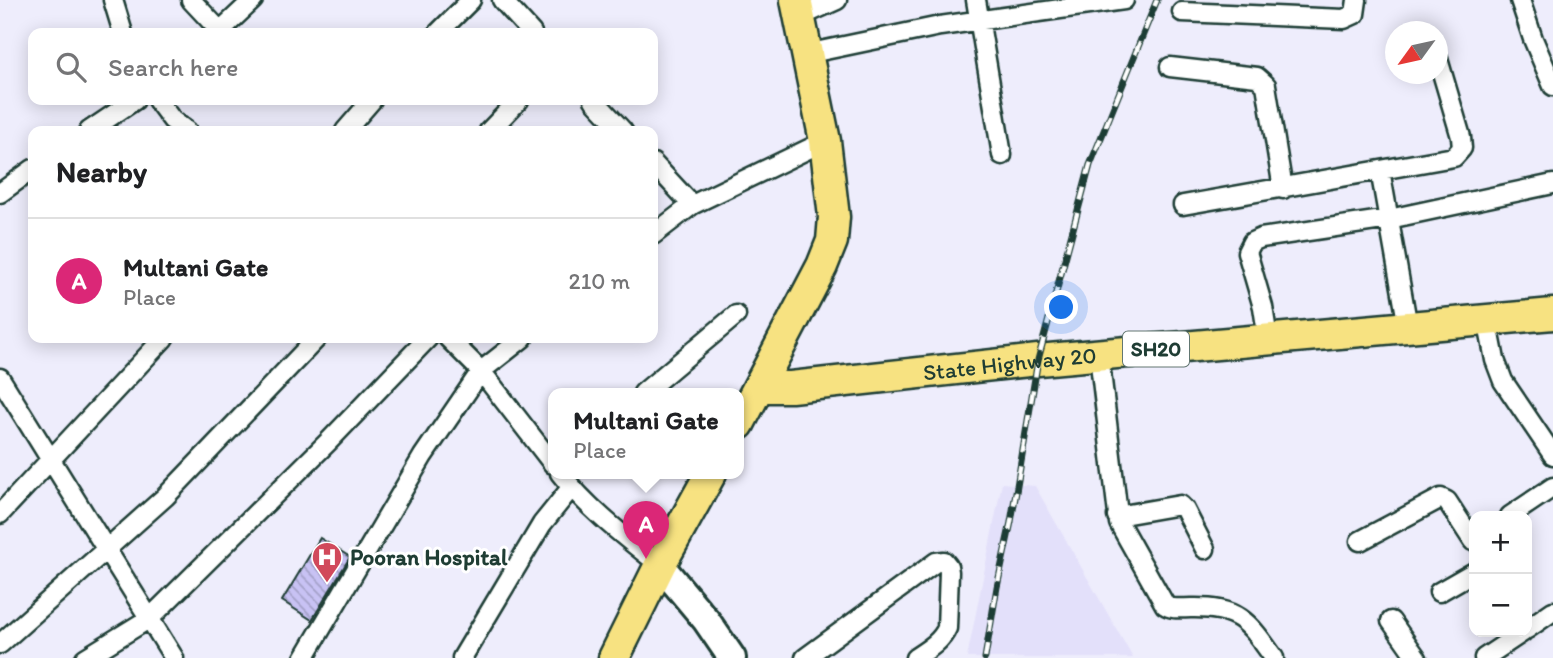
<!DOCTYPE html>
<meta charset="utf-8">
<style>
:root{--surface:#fff;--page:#f6f6f6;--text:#202124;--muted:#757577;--line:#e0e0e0;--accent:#db2777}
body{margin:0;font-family:Itim,sans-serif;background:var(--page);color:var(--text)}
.controls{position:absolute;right:21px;bottom:21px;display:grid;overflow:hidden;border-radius:14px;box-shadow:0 4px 18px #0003}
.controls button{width:63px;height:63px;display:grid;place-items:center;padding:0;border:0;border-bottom:2px solid var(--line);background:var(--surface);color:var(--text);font:35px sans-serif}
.compass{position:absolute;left:1385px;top:21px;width:63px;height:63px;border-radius:50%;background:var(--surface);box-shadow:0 4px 18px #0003;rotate:237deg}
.you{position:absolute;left:1062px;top:308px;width:24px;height:24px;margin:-18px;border:5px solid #fff;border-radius:50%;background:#1a73e8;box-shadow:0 0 0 10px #1a73e833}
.badge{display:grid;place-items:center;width:46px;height:46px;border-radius:50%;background:var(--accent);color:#fff;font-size:23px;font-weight:700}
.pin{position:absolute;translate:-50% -58px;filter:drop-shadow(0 2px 4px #0008)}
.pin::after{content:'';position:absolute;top:37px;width:24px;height:21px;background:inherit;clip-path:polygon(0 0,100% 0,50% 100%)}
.popup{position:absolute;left:548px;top:388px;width:196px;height:91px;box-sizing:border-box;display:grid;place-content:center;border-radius:14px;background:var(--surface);filter:drop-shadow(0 2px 5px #0005);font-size:23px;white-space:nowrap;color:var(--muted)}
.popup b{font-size:26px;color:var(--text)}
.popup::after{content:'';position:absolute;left:50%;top:100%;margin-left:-14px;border:14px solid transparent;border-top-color:var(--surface)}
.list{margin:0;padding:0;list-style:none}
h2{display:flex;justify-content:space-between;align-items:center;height:91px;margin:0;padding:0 28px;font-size:30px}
h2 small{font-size:23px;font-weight:400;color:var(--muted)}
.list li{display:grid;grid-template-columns:46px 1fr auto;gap:21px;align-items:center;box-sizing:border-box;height:126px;padding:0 28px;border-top:2px solid var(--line)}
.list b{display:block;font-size:26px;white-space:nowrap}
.list p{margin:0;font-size:23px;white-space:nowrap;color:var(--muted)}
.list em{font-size:23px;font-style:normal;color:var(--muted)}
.icon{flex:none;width:38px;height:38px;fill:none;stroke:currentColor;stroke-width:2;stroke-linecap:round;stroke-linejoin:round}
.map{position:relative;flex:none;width:1553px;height:658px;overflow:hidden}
.search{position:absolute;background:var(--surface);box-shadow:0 4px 18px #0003;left:28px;top:28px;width:630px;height:77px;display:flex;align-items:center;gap:18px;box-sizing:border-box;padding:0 24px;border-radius:14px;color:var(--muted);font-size:26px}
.panel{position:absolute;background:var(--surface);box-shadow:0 4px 18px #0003;left:28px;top:126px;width:630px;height:217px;border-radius:14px}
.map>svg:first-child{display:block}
.built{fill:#e3e0fa}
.building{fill:url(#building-back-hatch);stroke:#1f3d34;stroke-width:2}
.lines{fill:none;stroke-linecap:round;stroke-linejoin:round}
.street-casing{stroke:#1f3d34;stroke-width:23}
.secondary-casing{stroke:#1f3d34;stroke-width:32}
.primary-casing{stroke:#1f3d34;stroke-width:35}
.street{stroke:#fff;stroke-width:18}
.secondary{stroke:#fff;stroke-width:26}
.primary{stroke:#f7e281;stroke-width:30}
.rail-casing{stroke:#1f3d34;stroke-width:7}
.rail{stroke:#fff;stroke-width:4.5;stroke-dasharray:13;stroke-linecap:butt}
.labels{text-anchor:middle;stroke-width:6;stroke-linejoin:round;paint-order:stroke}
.shield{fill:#fff;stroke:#627771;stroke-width:2}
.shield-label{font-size:21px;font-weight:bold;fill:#1f3d34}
.street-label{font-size:23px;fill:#1f3d34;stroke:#fff}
.poi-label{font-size:23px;font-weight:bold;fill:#1f3d34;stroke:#fff;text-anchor:start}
</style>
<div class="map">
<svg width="1553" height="658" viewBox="0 0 1553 658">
<defs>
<pattern id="building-back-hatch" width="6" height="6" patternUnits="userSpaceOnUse" patternTransform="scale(1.75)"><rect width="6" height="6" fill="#c8c2f4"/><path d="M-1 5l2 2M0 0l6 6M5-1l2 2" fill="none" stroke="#a29fc6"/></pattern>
</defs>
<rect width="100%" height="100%" fill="#eeedfc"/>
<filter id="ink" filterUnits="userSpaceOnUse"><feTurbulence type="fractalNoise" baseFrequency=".0143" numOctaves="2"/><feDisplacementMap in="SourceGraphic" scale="14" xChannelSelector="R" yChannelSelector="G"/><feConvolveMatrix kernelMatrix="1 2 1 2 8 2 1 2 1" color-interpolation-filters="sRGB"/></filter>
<g filter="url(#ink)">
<path class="built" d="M1002,483l33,3 98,172h-166z"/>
<path class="building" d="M320,538l30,19 -38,63 -30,-19z"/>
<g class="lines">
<g class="street-casing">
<path id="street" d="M113,0l10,33
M191,0l29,31
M502,0l30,33
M976,0l26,155
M1520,0l13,39 20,47
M1182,12l162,7 11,-5 2,-14
M799,17l38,-17
M218,33l35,-33
M438,33l33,-33
M806,54l134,-28 184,-26
M1170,67l87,10 9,8 17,104
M157,100l15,20 15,11
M594,100l29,31
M89,131l46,-31
M345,131l27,-31
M489,131l30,-31
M653,163l39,42
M1380,170l28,157
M0,193l33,-24
M1183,205l271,-48 8,-9 -1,-11 -23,-78
M653,235l39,-30 133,-64
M1487,319l8,41 8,21 50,74
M448,338l33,33 72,93
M1268,339l-5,-32 -16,-55 5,-10 9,-4 128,-19 164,-35
M1099,355l20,168 46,82c7,5 17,3 26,3 48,-1 57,13 83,50
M0,378l174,280
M643,393l93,-78
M560,473c28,36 65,64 100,92
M0,514l164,-176
M1117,516l63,-11 5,5 20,39
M1510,516l43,-29
M1360,541l81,-43 6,3 26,40
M1439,592l35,-20
M1391,621l26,37
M1527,629l26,-18
M0,644l165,-147 152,-159
M85,658l65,-40 179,-177 99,-103
M304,658l119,-202 58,-85 42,-33
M462,658l80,-134 29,-36
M805,658l131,-96 8,-1 4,5 1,6 -2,56c-6,14 -20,22 -32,30
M1484,658l39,-26"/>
</g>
<g class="secondary-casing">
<path id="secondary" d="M660,565l46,55 26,38"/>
</g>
<g class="primary-casing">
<g id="primary">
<path id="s1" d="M759,387h32l247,-27 515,-46"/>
<path d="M739,424l83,-158 10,-25 2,-24 -9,-76 -29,-141"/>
<path d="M614,658l46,-93 51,-92"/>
</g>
</g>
<use href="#street" class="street"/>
<use href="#secondary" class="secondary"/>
<use href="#primary" class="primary"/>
<g class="rail-casing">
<path id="rail" d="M985,658l12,-71 14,-65 27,-162 52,-195 67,-165"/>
</g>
<use href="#rail" class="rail"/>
</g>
</g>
<defs>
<g id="hospital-pin" transform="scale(1.575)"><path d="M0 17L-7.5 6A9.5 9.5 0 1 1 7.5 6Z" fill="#d1495b" stroke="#fff"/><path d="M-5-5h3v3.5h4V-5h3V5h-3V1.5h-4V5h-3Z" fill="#fff"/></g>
</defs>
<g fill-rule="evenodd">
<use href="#hospital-pin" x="327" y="557"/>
</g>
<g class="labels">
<rect class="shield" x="1123" y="331.5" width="66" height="35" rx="5"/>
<g class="shield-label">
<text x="1156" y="356">SH20</text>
</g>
<g class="street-label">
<text dy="8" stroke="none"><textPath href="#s1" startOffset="252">State Highway 20</textPath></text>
</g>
<g class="poi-label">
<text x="350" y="565">Pooran Hospital</text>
</g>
</g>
</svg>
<div class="controls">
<button>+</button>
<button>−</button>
</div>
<svg class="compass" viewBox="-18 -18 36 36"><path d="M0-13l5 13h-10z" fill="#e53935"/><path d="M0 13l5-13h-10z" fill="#757577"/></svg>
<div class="you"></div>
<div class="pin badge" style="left:646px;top:559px">A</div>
<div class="popup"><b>Multani Gate</b>Place</div>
<div class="search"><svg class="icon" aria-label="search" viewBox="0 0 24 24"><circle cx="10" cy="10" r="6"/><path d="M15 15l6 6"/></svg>Search here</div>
<section class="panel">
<h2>Nearby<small></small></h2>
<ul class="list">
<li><span class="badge">A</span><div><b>Multani Gate</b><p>Place</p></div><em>210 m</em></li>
</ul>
</section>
</div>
